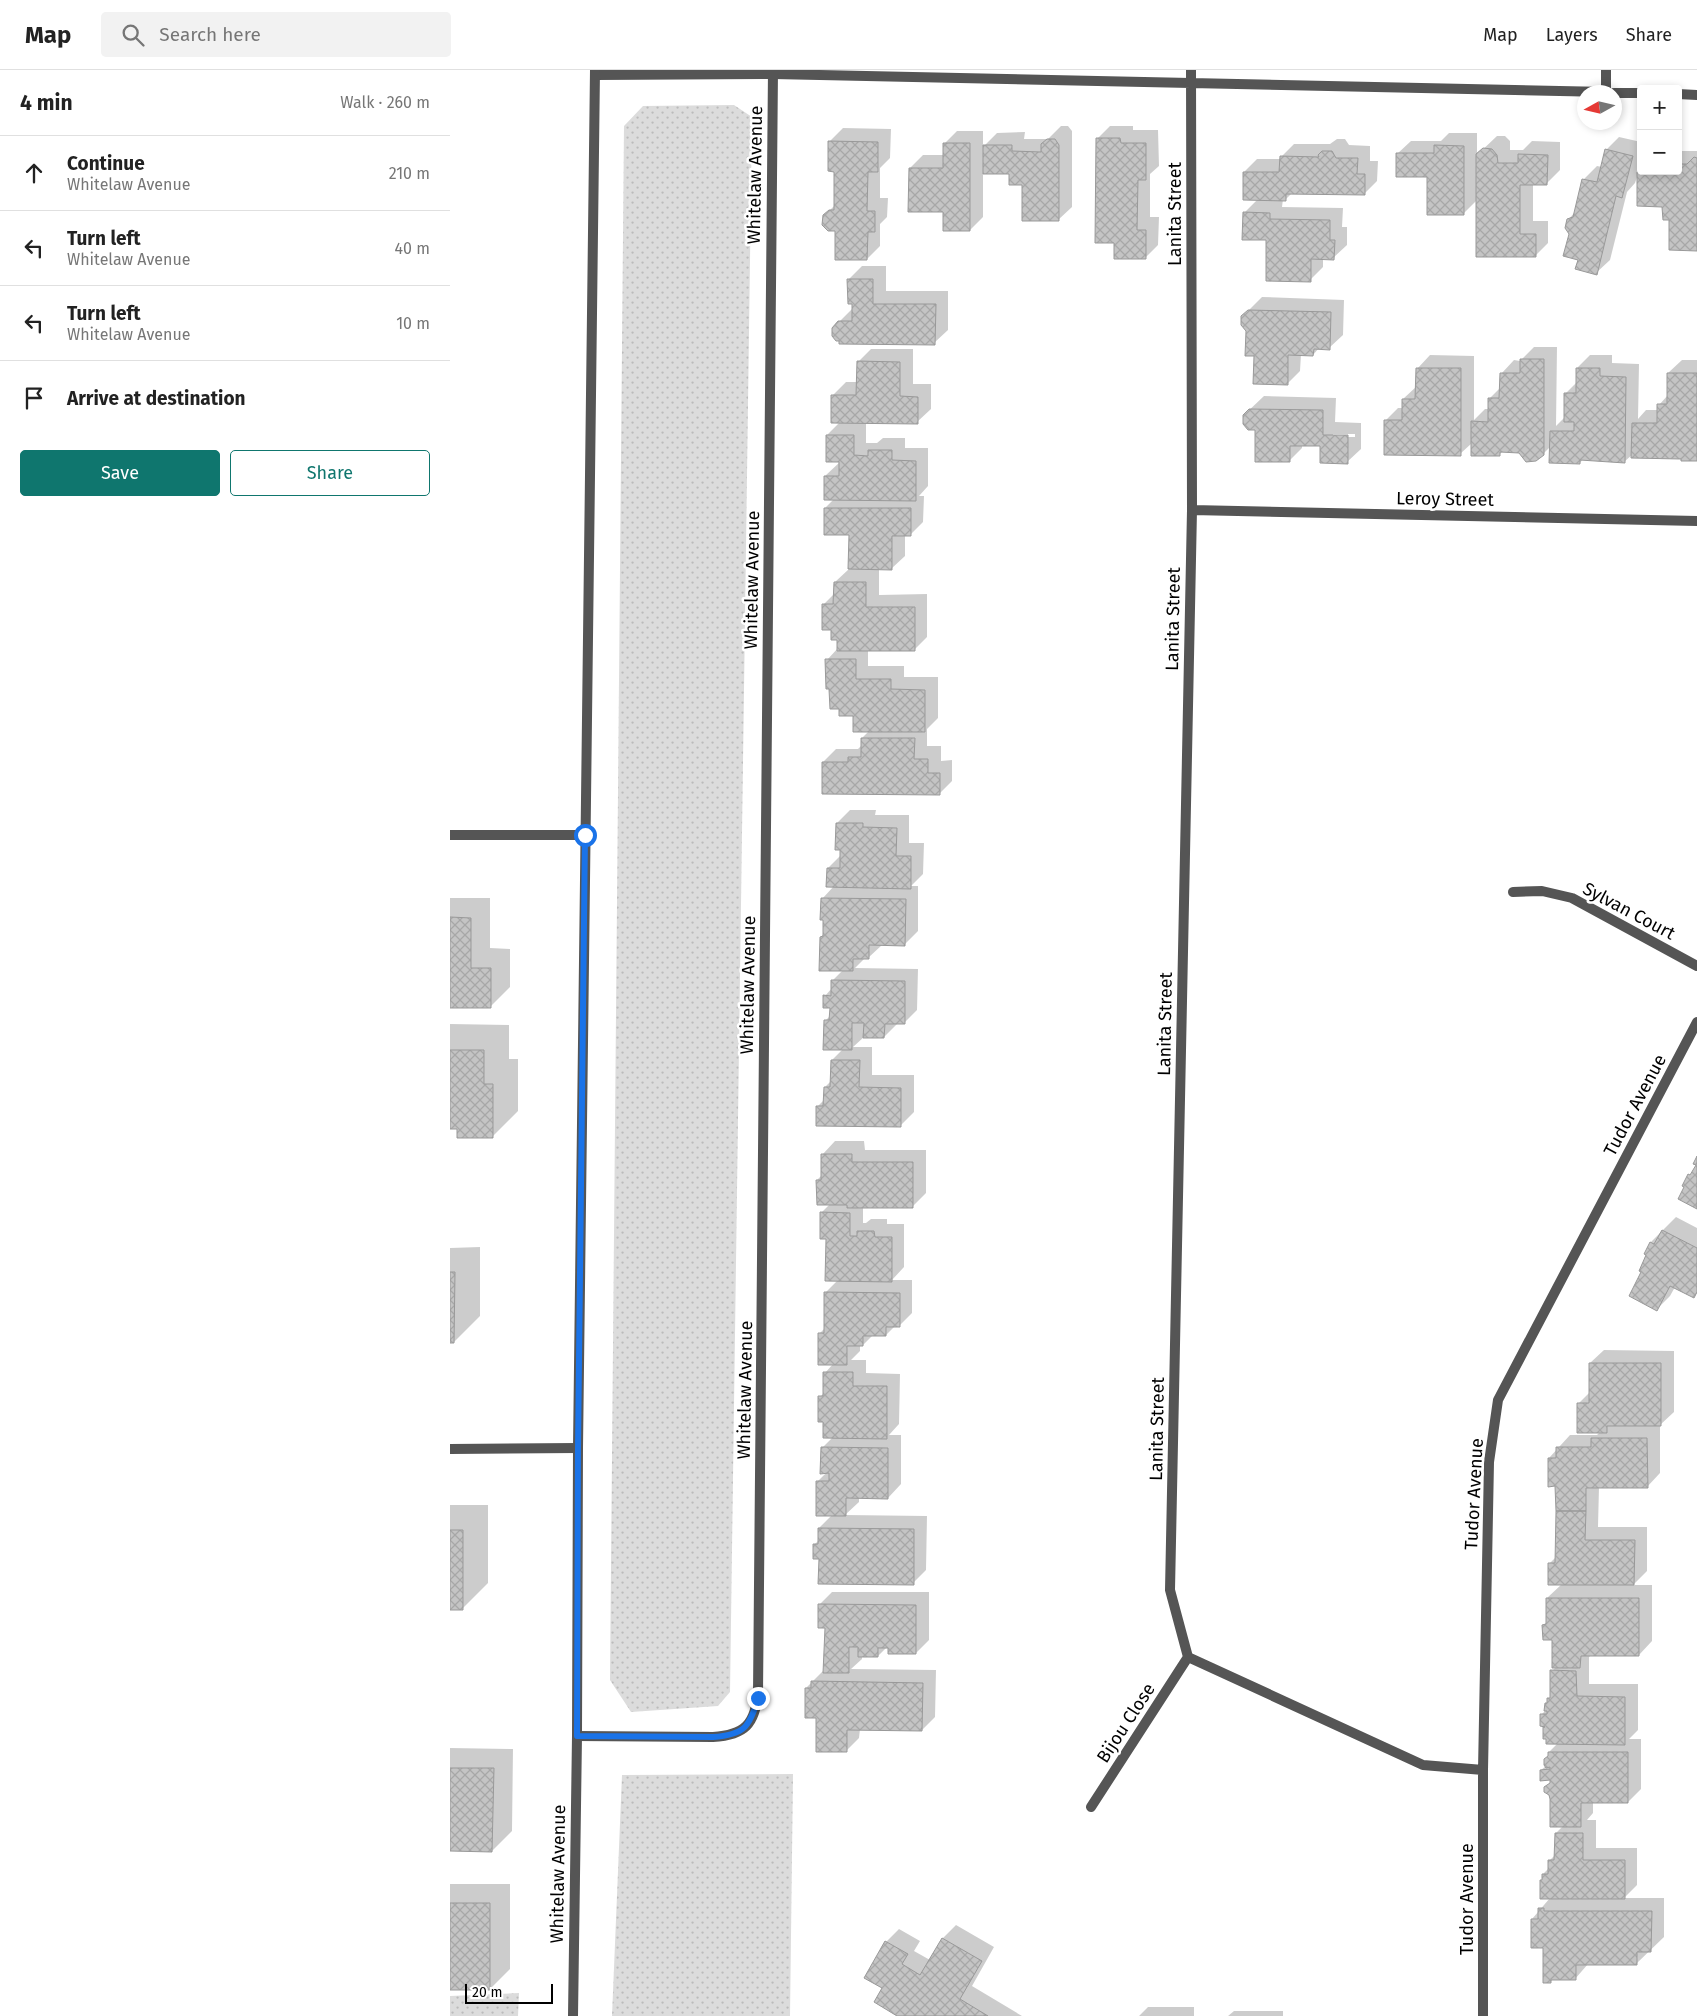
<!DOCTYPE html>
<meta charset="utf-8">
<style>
:root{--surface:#fff;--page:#f2f2f2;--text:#222;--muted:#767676;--line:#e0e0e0;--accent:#0f766e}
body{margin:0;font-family:"Fira Sans",sans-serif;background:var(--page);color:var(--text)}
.controls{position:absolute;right:15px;top:15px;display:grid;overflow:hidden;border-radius:5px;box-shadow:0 2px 8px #0003}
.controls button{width:45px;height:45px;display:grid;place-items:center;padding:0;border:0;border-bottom:1px solid var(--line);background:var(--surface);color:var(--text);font:25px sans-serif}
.compass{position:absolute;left:1127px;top:15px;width:45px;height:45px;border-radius:50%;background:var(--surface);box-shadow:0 2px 8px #0003;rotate:262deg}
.scale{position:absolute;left:15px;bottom:12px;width:88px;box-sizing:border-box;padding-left:5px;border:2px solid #000;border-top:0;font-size:14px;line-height:18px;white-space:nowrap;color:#000;-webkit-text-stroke:4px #fff;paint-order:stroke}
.stop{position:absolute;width:15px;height:15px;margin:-11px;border:4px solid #1a73e8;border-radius:50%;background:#fff}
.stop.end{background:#1a73e8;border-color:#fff;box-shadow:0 1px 5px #0008}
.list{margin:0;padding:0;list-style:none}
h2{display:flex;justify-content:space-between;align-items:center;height:65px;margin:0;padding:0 20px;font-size:21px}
h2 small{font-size:16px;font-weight:400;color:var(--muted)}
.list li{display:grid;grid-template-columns:32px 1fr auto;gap:15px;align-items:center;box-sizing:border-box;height:75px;padding:0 20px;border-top:1px solid var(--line)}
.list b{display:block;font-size:19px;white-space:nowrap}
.list p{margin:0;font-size:16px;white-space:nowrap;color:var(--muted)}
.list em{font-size:16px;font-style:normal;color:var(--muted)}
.actions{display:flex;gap:10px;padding:15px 20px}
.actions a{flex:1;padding:11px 0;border:1px solid var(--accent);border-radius:5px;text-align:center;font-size:18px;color:var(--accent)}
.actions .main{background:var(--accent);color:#fff}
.icon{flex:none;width:28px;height:28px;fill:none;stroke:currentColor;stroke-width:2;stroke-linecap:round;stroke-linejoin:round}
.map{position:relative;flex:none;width:1247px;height:1946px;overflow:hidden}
header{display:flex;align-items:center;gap:30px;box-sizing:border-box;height:70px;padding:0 25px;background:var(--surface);border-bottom:1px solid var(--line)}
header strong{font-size:24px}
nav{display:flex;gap:28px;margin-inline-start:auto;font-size:18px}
.search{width:350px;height:45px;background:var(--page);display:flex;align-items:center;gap:12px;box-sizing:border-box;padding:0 18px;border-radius:5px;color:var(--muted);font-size:19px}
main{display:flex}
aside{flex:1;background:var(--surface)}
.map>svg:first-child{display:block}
.grass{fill:url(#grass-dots)}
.shadow{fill:#0003;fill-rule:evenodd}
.building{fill:url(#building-cross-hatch);stroke:#999}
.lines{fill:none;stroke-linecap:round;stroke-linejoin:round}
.service{stroke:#555;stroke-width:10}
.minor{stroke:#555;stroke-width:10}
.tertiary{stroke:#555;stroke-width:10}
.route{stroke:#1a73e8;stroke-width:6}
.labels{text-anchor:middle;stroke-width:5;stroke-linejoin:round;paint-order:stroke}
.street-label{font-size:18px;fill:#000;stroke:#fff}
</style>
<header>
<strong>Map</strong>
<div class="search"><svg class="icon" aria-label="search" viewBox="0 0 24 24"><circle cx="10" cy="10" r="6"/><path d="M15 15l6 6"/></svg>Search here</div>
<nav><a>Map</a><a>Layers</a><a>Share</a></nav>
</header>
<main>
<aside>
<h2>4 min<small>Walk · 260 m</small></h2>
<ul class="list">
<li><svg class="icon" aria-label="ahead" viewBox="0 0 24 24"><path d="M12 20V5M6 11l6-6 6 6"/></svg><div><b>Continue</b><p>Whitelaw Avenue</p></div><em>210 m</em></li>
<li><svg class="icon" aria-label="left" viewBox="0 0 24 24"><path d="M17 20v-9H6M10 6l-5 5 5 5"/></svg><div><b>Turn left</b><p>Whitelaw Avenue</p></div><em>40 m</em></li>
<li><svg class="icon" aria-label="left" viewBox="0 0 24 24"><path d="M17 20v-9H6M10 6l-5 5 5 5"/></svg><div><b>Turn left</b><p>Whitelaw Avenue</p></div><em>10 m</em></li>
<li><svg class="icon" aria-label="arrive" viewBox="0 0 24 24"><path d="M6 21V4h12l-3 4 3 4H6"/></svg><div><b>Arrive at destination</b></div></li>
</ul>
<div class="actions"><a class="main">Save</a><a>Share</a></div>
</aside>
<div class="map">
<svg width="1247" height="1946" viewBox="0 0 1247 1946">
<defs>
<pattern id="grass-dots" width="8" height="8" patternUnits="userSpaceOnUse" patternTransform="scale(1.25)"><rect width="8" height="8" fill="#dcdcdc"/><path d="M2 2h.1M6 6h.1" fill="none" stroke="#bbb" stroke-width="1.8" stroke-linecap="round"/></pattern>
<pattern id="building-cross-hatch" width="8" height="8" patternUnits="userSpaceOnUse" patternTransform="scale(1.25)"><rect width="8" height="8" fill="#c4c4c4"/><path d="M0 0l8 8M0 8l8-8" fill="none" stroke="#a7a7a7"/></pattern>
</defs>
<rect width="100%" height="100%" fill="#fff"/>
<path class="grass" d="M284,35l18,12 -22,1575 -12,14 -87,6 -21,-32 14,-1554 19,-20z
M343,1704l-3,242h-178l10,-241z
M69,1923l-1,23h-68v-20z"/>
<path class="shadow" d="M611,56h7l4,5v76l-14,13 -48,-48h-27v45l-13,13 -26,-19 -34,-43 13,-13h21v-11l13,-13h26v16l14,-14 28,-1 -1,7h24z
M660,56h23v4h25l1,36 -9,8v43h9l-1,28 -13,13 -30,-16 -18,-103z
M393,58l48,1 -1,29 -10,10v30h8l-1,19 -7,7v22l-13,13 -43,-43 11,-11 1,-35 -7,-28z
M999,63h28v22l20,-19h8l5,5v9h13l9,-9 28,1v28l-13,13h-14v38h15v22l-13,13 -58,-56 -14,14 -35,-38 -31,-22 14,-13h30z
M1169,67l22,5v19l-3,12 3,-3 37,1v-20h19v98l-27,-31 -6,-12 -26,-32 -3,9 -8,9 -17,68 -14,13 -17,-14 -9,-25 -2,-14 7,-8 9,-33 13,-13 5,1 4,-17z
M887,69h8l4,6 21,1v15h8l-1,20 -13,13 -71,-2 -7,7h-3l-1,8 61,1 -1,19h5v18l-14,13h-10v9l-13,13 -66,-67 14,-14 -14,-27 13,-13h24v-2l13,-13h36z
M412,196h24v25h62v39l-14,13 -95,-21 14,-14 -4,-29z
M812,227l82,3 -1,35 -14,13h-10l-6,7 -12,-1 -1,17 -13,13 -32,-30 -13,-37z
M1084,277h23l-1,79 8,-8 1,-24 12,-12v-14l13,-13h22v8l27,1 -1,55 8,-9h12l1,-5 9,-10v-22l14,-13h15v100l-64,-6 -9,8 -41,-3 -3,4 -29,-17 -8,8 -40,-3 -4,4 -27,-12 -12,11 -75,-33 13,-13h5v-9l14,-13v-17l13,-14 44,1v64l11,-11h4v-10l12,-12v-13l13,-14 6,1z
M421,279h42v35h18v25l-14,13h-51v21h11l6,-5h22v10h23v38l-9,10h5l-1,26 -13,13h-5v21l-14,13h-12v26l48,-1v43l-13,13h-46v16h36v11h34v41l-11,11v17h14v15l11,-1v21l-13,13 -116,-32 13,-13h22l4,-4v-7l7,-7 -15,-17 -14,-6 -13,-48 11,-12v-9l-15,-34 12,-12v-11l14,-13 1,-35 -25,-26 9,-9 -9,-23 16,-15 -14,-26 13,-13 -7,-27 13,-13h12v-20z
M814,326l72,2 -1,24 26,1v26l-14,13 -25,-17h-20v3l-13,13 -45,-46zM883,364h22v3h-22z
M400,740h26l-1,5h34v28h15l-1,31 -12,12h7v45l-13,13 -23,1 -14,13h-3l-10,10 63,1 -1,41 -13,13h-6l-14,14h-20l-11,10h19v28h42v37l-14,14 -83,-19 8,-8v-12l7,-7v-20l11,-11 -18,-28 6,-6v-8l-6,-11 7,-8v-7l11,-11 -22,-33 3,-3 -2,-35 12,-13 -6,-18 13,-13 -4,-32z
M0,828h40v50l20,1v38l-20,20 -40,-1z
M0,954l59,1v34h9v52l-26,26 -34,-10h-8z
M385,1071h29l1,9h61v43l-13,13 -50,1v16h3l5,-4h16v5h17v43l-12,13h20v33l-13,13h-4l-9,9h-13l-10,10h-3v6l-9,9h15v13l34,1 -1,50 -10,11h12v49l-13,14 -29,-1v5l-14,13 82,1 -1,54 -13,13 -93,-26 -6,-12 5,-5v-12l13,-13 -15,-33 10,-10 -5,-24 11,-11 -9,-16 -4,-24 5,-5v-19l8,-9 -13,-31 5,-5v-35l13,-13 -17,-67 9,-9 -13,-24 5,-5v-20z
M1226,1147l21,11v65l-4,4 -18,-10 -5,9 -13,13 -17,-39 11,-28z
M30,1177v69l-26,26h-4v-94z
M1154,1280l70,1v61l-14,13v48l-13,14h-48l-1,40h49v44l-14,14h19v56l-13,14 -47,-1 -3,3v27h49v46l-9,9h12v50l-13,13h-35v11l-6,7h9v28h41v37l-13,13h40v39l-28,27h-48l-13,15h-22l-2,2 -7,-35 -12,-27 18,-21 -9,-17 2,-3v-4l6,-6v-7l7,-7v-21l7,-7 -18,-39 6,-5v-3l-10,-9 5,-4 3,-14 9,-9 -14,-5v-13l-3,-10 5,-5v-6l6,-9v-24l4,-4 -3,-28 -9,-14 4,-4 -1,-23 15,-14 -13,-20 8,-8 -1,-71 -7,-27 21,-23h27l3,-3 -22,-28 12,-12v-29z
M0,1435h38v78l-26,26 -12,-1z
M382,1522h97v48l-13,13 -29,-6 -9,9h-16v3l-11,10 85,1 -1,47 -13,13 -62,-1 -1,9 -13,13 -29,-34 -11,-29 18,-18 2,-44 -7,-21z
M0,1678l63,1 -1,82 -20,20 -42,-1z
M0,1814h60v85l-20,20h-40z
M506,1855l38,22 -22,39 50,30h-122l-16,-28 2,-46 13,-13 21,12 -6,10 16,9 13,-22z
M698,1937h46v9h-55z
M784,1941h49v5h-55z"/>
<path class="building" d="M646,68h24l1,5h25v37h-8l-1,50h9v29h-32v-16h-19z
M597,69h8l4,6v76h-37v-36h-13v-11h-26v-29h29v6l29,1v-8z
M378,71l50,1v30h-10l-1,39h8v21h-7l-1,28h-32v-29h-7l-6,-6 1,-10 6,-5h5v-38l-6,-1z
M493,73h27v88h-27v-19h-35l1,-44h34z
M984,75l30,1v69h-37v-38h-31v-24h38z
M1033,78l9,1 5,6 1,8h20v-9l30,1 -1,30h-27v49h16v23h-60v-103z
M1155,79l28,7 -11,42 -6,-2 -19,79 -22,-6 3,-9 -15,-4 6,-22 -4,-6 2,-9 6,-2 9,-38 15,3z
M872,81h10l4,7h22l-1,16h8v21l-79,-1v7l-43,-1v-28h36l1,-16 39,1 -1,-2z
M1244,87l3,1v93l-28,-1v-30h-6l-1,-13 -25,-1v-34l41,-1v-7h9z
M793,142l27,1v6l60,1v20h5l-1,20 -23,-1v23l-45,-1v-41h-24z
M397,209h26v25h63l-1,41 -96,-1v-3h-3l-4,-5v-8l6,-7h14v-17h-4z
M798,240l83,2 -1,38 -16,-1 -1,7 -25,-1v30l-35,-1 1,-28h-9l1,-25 -5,-6v-9z
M1070,289h24v96l-8,6 -10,1 -7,-9 -19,-1v4h-29v-35l17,1v-24h11l1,-25h20z
M407,291l43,1v34l18,1v27l-87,-1v-28h25z
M966,298h45v88l-77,-1v-35h18v-21h13z
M1126,298h24v8l26,1 -1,86 -45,-3v4l-31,-1 1,-32h24v-9h-10v-29h12z
M1217,303h30v88h-16v-2l-50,-1 1,-35h25v-19h10z
M799,339l74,1v25h25v29l-28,-1v-17h-30v16h-35v-32h-7l-5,-6v-9z
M376,365h28v20l14,1v-6h24v10l24,1v40l-92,-1v-24h15v-14h-13z
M374,438h87v28h-19v34l-44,-1 1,-34h-25z
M384,512h32v25h49v44h-78v-11h-6v-10h-9v-26h11z
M375,589h31v20h35v10l34,1v42h-72v-16h-14v-7h-9l-1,-20h-3z
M411,668h54l-1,21h14v14h12v22l-118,-1v-32h26v-5h13z
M386,753h27v4l34,1 -1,28h15v33l-85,-2 1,-19h13v-18h-5z
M371,828l85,1 -1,47 -36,-1v14h-16v12h-34l1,-34 3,-1v-16h-3z
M0,847l21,1v50h20v40h-41z
M381,910l74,1v43h-20l-1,14h-21l1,-15h-12v27h-29l1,-30h5l1,-12h-7v-13l8,1z
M0,980h34v34h9v54h-36v-9h-7z
M381,990h29l-1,27 42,1v39l-85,-1v-20h7l1,-19h6z
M371,1084h31v8h61v46h-66v-3h-30l-1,-25h5z
M1247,1086v53l-19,-10 6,-12 -2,-1 6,-12 2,1 6,-10 -3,-1z
M370,1142l30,1v23h7v-5h17l1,6h17v45l-67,-1 1,-42h-6z
M1212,1160l35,18v44l-3,6 -24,-12 -13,25 -28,-15 12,-24 -2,-1 7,-16 -2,-1 6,-12 4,2z
M0,1202h5l-1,71h-4z
M374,1222l76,1v34h-14v9h-23v10h-16v19h-29v-32h6z
M1139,1293h72v63h-54v7h-30v-30h12z
M373,1302h30v14h34v53l-64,-1v-16h-5v-26h5z
M1141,1368h56l1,50h-62v23h-30l-1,-25 -7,1v-29h8v-11h35z
M371,1377l67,1v51l-42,-1v18h-30v-35h13v-8l-9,1z
M1106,1441h30l-1,29h50l-1,45h-86v-22h7z
M368,1458l96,1v56l-96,-1 1,-25h-6v-15h5z
M0,1460h13v80h-13z
M1096,1528h93v58h-58l-1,12h-28v-28h-9l-1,-15 4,-1z
M368,1534l98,1v49h-28v-6h-10v9h-20v-10h-9v26h-26l2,-45h-7z
M1100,1600l26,1 1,25 48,1v48l-79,-1v-5h-3v-12h2l-5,-1v-12h7v-3h-3l1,-8h2v-5h3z
M361,1611l112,2 -1,48 -75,-1v22h-31v-34h-11v-30h6z
M1098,1682h80v51h-47v24h-31v-28l-1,-4 -5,-3v-5l6,-4v-3l-10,1v-11l10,-1v-2l-4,1 -2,-3v-6l4,-3z
M0,1698h44l-2,84 -42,-1z
M1105,1763h28v27h42v39h-85v-19h2v-6h6v-14h6z
M0,1833h40v87h-40z
M1088,1838h6v3h108l-1,41h-14v13h-61v15h-25v3h-8v-35h-12v-29h7z
M492,1868l40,23 -22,38 28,17h-91l-23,-14 8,-14 -18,-10 21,-37 23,13 -6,10 18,11z"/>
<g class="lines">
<path class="service" d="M127,1666l136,1c32,-2 42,-13 45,-44l15,-1623"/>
<path class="minor" d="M741,0l1,440 -22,1080 18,67 235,108 60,5
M145,5l178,-1 834,18
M1156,22v-22
M1164,23h27
M1228,24l19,1
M742,440l505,11
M0,765h135
M1063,822l29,-1 30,7 125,68
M0,1379l128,-1
M641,1737l97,-150
M1033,1946v-246l6,-308 9,-62 199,-378"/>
<path class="tertiary" d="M123,1946l4,-280 1,-288 17,-1378"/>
</g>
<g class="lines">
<path class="route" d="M135,765l-7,613 -1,288 136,1c31,-2 37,-10 45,-39"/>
</g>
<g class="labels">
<g class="street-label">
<text transform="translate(305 105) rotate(-89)" y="6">Whitelaw Avenue</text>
<text transform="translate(725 144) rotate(-90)" y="6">Lanita Street</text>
<text transform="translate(995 429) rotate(1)" y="6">Leroy Street</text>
<text transform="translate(302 510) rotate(-89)" y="6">Whitelaw Avenue</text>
<text transform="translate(723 549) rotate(-89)" y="6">Lanita Street</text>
<text transform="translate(1179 841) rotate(28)" y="6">Sylvan Court</text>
<text transform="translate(298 915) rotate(-89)" y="6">Whitelaw Avenue</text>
<text transform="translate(715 954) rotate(-89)" y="6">Lanita Street</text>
<text transform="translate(1185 1035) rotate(-62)" y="6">Tudor Avenue</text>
<text transform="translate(295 1320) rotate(-89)" y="6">Whitelaw Avenue</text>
<text transform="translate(707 1359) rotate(-89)" y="6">Lanita Street</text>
<text transform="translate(1024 1424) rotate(-87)" y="6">Tudor Avenue</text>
<text transform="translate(676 1653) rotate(-57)" y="6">Bijou Close</text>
<text transform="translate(108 1804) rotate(-89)" y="6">Whitelaw Avenue</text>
<text transform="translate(1017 1829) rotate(-90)" y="6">Tudor Avenue</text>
</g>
</g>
</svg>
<div class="controls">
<button>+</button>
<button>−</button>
</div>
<svg class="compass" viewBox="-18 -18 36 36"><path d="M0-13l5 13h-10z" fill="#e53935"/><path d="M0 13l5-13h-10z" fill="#767676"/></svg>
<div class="scale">20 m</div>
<div class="stop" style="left:135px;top:765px"></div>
<div class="stop end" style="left:308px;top:1628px"></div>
</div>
</main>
